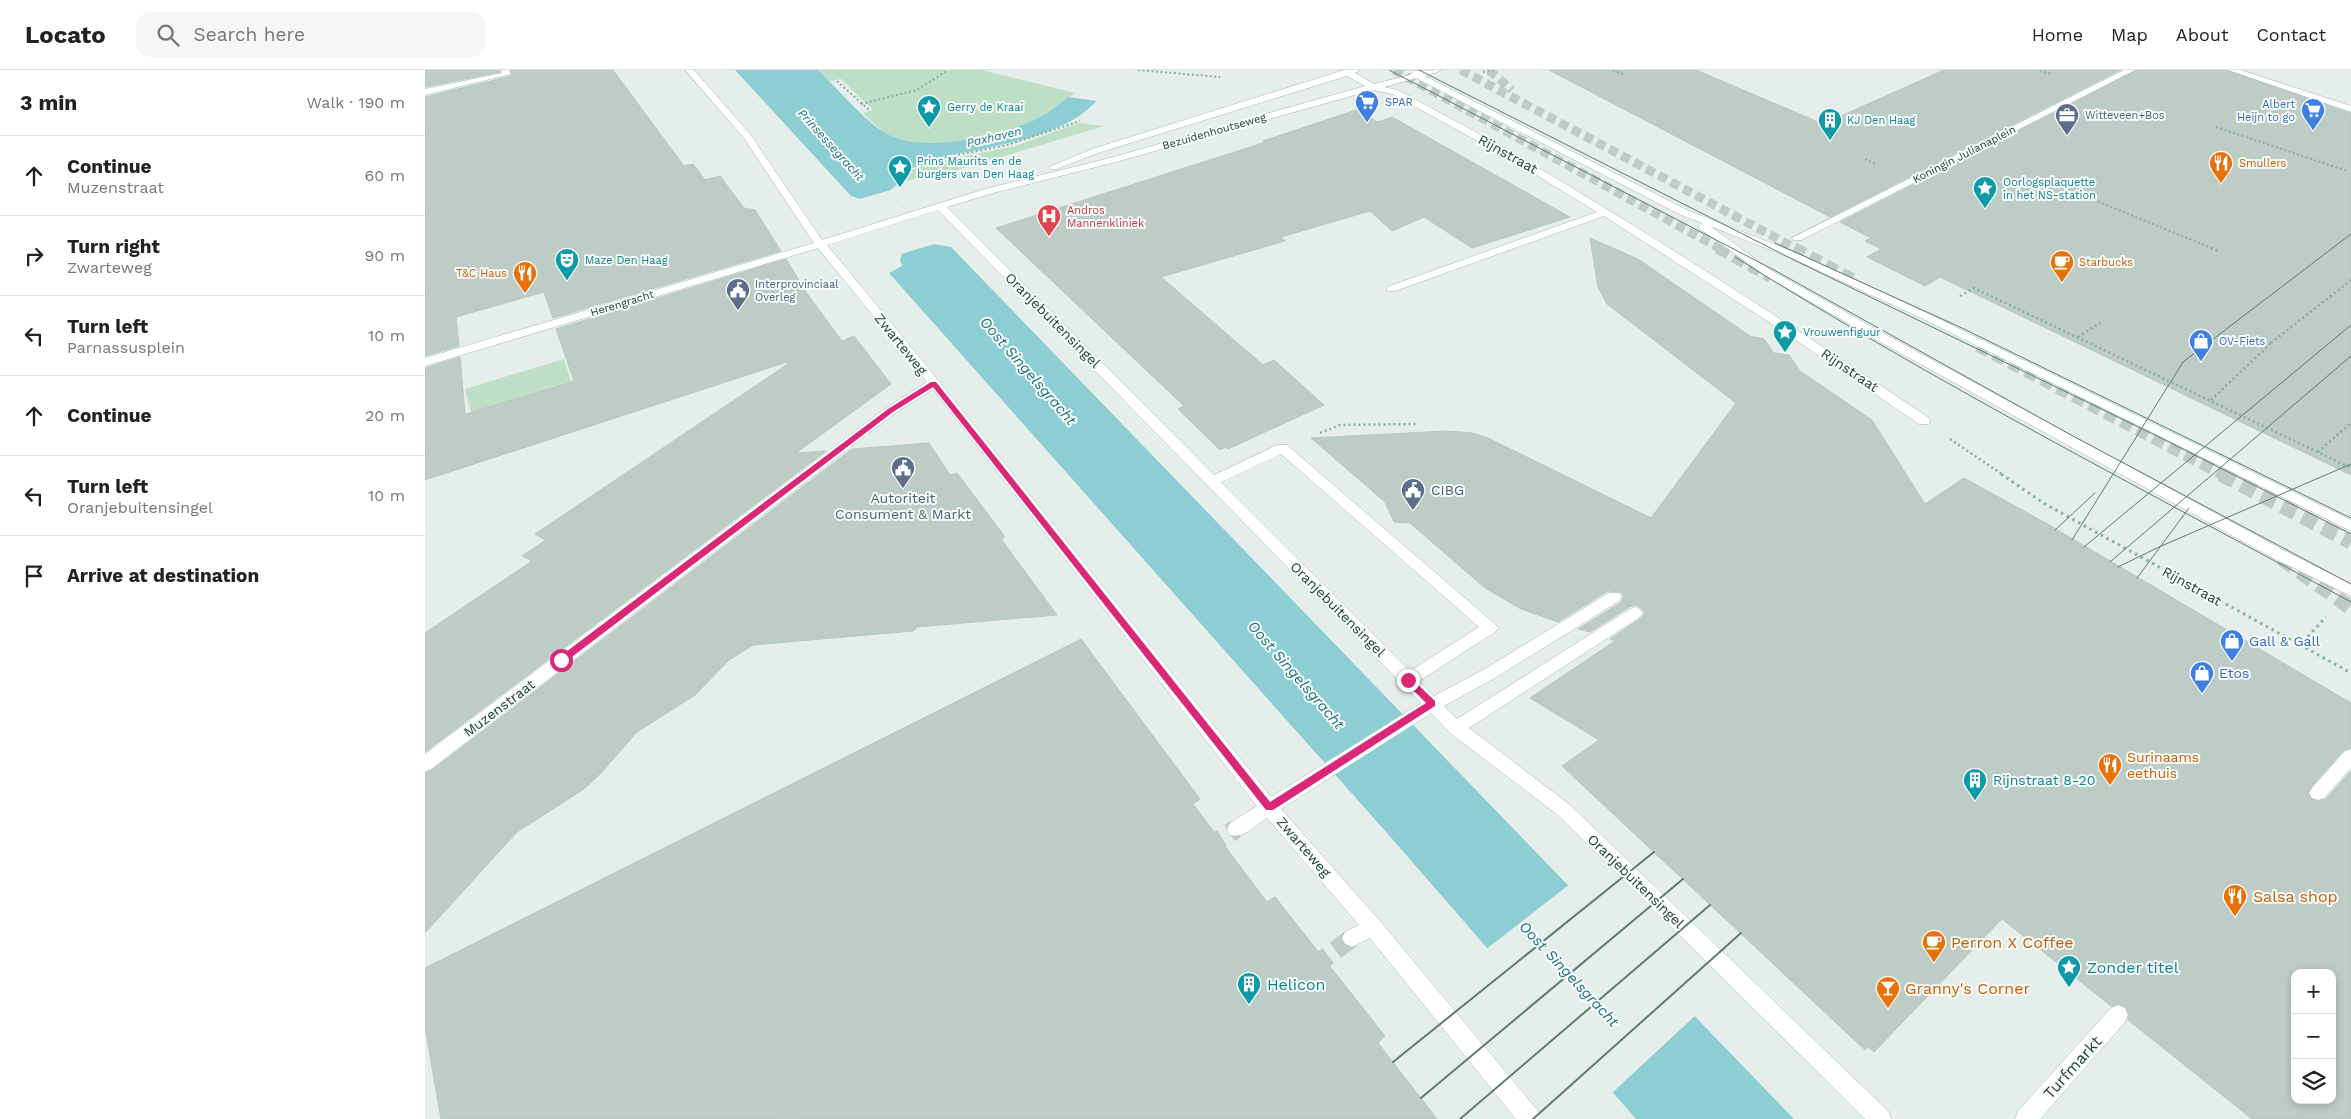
<!DOCTYPE html>
<meta charset="utf-8">
<style>
:root{--surface:#fff;--page:#f6f6f6;--text:#222;--muted:#767676;--line:#e0e0e0}
body{margin:0;font-family:"Work Sans",sans-serif;background:var(--page);color:var(--text)}
.controls{position:absolute;right:15px;bottom:15px;display:grid;overflow:hidden;border-radius:10px;box-shadow:0 2px 8px #0003}
.controls button{width:45px;height:45px;display:grid;place-items:center;padding:0;border:0;border-bottom:1px solid var(--line);background:var(--surface);color:var(--text);font:25px sans-serif}
.stop{position:absolute;width:15px;height:15px;margin:-11px;border:4px solid #db2777;border-radius:50%;background:#fff}
.stop.end{background:#db2777;border-color:#fff;box-shadow:0 1px 5px #0008}
.list{margin:0;padding:0;list-style:none}
h2{display:flex;justify-content:space-between;align-items:center;height:65px;margin:0;padding:0 20px;font-size:21px}
h2 small{font-size:16px;font-weight:400;color:var(--muted)}
.list li{display:grid;grid-template-columns:32px 1fr auto;gap:15px;align-items:center;box-sizing:border-box;height:80px;padding:0 20px;border-top:1px solid var(--line)}
.list b{display:block;font-size:19px;white-space:nowrap}
.list p{margin:0;font-size:16px;white-space:nowrap;color:var(--muted)}
.list em{font-size:16px;font-style:normal;color:var(--muted)}
.icon{flex:none;width:28px;height:28px;fill:none;stroke:currentColor;stroke-width:2;stroke-linecap:round;stroke-linejoin:round}
.map{position:relative;flex:none;width:1926px;height:1049px;overflow:hidden}
header{display:flex;align-items:center;gap:30px;box-sizing:border-box;height:70px;padding:0 25px;background:var(--surface);border-bottom:1px solid var(--line)}
header strong{font-size:24px}
nav{display:flex;gap:28px;margin-inline-start:auto;font-size:18px}
.search{width:350px;height:45px;background:var(--page);display:flex;align-items:center;gap:12px;box-sizing:border-box;padding:0 18px;border-radius:15px;color:var(--muted);font-size:19px}
main{display:flex}
aside{flex:1;background:var(--surface)}
.map>svg:first-child{display:block}
.green{fill:#bedfc5}
.water{fill:#8dcdd4}
.pier{fill:#e5eeea}
.building{fill:#bdccc5;stroke:#b7c8c0;fill-rule:evenodd}
.lines{fill:none;stroke-linecap:round;stroke-linejoin:round}
.minor-tunnel{stroke:#becbc6;stroke-width:19;stroke-dasharray:19 9;stroke-linecap:butt}
.major-tunnel-far2{stroke:#becbc6;stroke-width:9;stroke-dasharray:9 5;stroke-linecap:butt}
.major-tunnel-far1{stroke:#becbc6;stroke-width:12;stroke-dasharray:12 6;stroke-linecap:butt}
.major-tunnel{stroke:#becbc6;stroke-width:15;stroke-dasharray:15 8;stroke-linecap:butt}
.minor-casing{stroke:#a7b7b1;stroke-width:1}
.path-far2{stroke:#85b2a1;stroke-width:2;stroke-dasharray:2 2.5;stroke-linecap:butt}
.path-far1{stroke:#85b2a1;stroke-width:2.5;stroke-dasharray:2 3;stroke-linecap:butt}
.path{stroke:#85b2a1;stroke-width:3;stroke-dasharray:2.5 4;stroke-linecap:butt}
.minor{fill:#fff;fill-rule:evenodd}
.tram-far1{stroke:#5e7c72;stroke-width:1}
.tram{stroke:#5e7c72;stroke-width:2}
.route{fill:#db2777}
.labels{text-anchor:middle;stroke-width:4;stroke-linejoin:round;paint-order:stroke}
.far-shop-label{font-size:11px;fill:#366cbe;stroke:#f6faf8;text-anchor:start}
.far-culture-label{font-size:11px;fill:#0d838f;stroke:#f6faf8;text-anchor:start}
.far-service-label{font-size:11px;fill:#4e5e75;stroke:#f6faf8;text-anchor:start}
.far-street-label{font-size:11px;fill:#234137;stroke:#f6faf8}
.far-food-label{font-size:11px;fill:#c56008;stroke:#f6faf8;text-anchor:start}
.far-health-label{font-size:11px;fill:#be3a42;stroke:#f6faf8;text-anchor:start}
.far-water-label{font-size:12px;font-style:italic;fill:#1c747f;stroke:#f6faf8}
.street-label{font-size:14px;fill:#234137;stroke:#f6faf8}
.service-label{font-size:14px;fill:#4e5e75;stroke:#f6faf8;text-anchor:start}
.shop-label{font-size:14px;fill:#366cbe;stroke:#f6faf8;text-anchor:start}
.food-label{font-size:14px;fill:#c56008;stroke:#f6faf8;text-anchor:start}
.culture-label{font-size:14px;fill:#0d838f;stroke:#f6faf8;text-anchor:start}
.water-label{font-size:15px;font-style:italic;fill:#1c747f;stroke:#f6faf8}
.near-food-label{font-size:16px;fill:#c56008;stroke:#f6faf8;text-anchor:start}
.near-culture-label{font-size:16px;fill:#0d838f;stroke:#f6faf8;text-anchor:start}
.near-street-label{font-size:16px;fill:#234137;stroke:#f6faf8}
</style>
<header>
<strong>Locato</strong>
<div class="search"><svg class="icon" aria-label="search" viewBox="0 0 24 24"><circle cx="10" cy="10" r="6"/><path d="M15 15l6 6"/></svg>Search here</div>
<nav><a>Home</a><a>Map</a><a>About</a><a>Contact</a></nav>
</header>
<main>
<aside>
<h2>3 min<small>Walk · 190 m</small></h2>
<ul class="list">
<li><svg class="icon" aria-label="ahead" viewBox="0 0 24 24"><path d="M12 20V5M6 11l6-6 6 6"/></svg><div><b>Continue</b><p>Muzenstraat</p></div><em>60 m</em></li>
<li><svg class="icon" aria-label="right" viewBox="0 0 24 24"><path d="M7 20v-9h11M14 6l5 5-5 5"/></svg><div><b>Turn right</b><p>Zwarteweg</p></div><em>90 m</em></li>
<li><svg class="icon" aria-label="left" viewBox="0 0 24 24"><path d="M17 20v-9H6M10 6l-5 5 5 5"/></svg><div><b>Turn left</b><p>Parnassusplein</p></div><em>10 m</em></li>
<li><svg class="icon" aria-label="ahead" viewBox="0 0 24 24"><path d="M12 20V5M6 11l6-6 6 6"/></svg><div><b>Continue</b></div><em>20 m</em></li>
<li><svg class="icon" aria-label="left" viewBox="0 0 24 24"><path d="M17 20v-9H6M10 6l-5 5 5 5"/></svg><div><b>Turn left</b><p>Oranjebuitensingel</p></div><em>10 m</em></li>
<li><svg class="icon" aria-label="arrive" viewBox="0 0 24 24"><path d="M6 21V4h12l-3 4 3 4H6"/></svg><div><b>Arrive at destination</b></div></li>
</ul>
</aside>
<div class="map">
<svg width="1926" height="1049" viewBox="0 0 1926 1049">
<rect width="100%" height="100%" fill="#e5eeea"/>
<path class="green" d="M393,0h164l93,23c-11,8 -23,18 -35,24 -34,18 -103,34 -140,23 -15,-5 -26,-16 -37,-27l10,-3 -32,-31 -11,2z
M654,53l25,3 -173,52 -10,-1 -17,5 -2,-4 2,-4 18,-9 93,-19z
M139,289l7,22 -100,31 -6,-23z"/>
<path class="water" d="M310,0h83c20,19 48,53 71,65 37,19 115,1 151,-18 10,-5 20,-13 28,-20l29,4c-6,5 -12,11 -18,15 -35,24 -104,34 -145,42v3l-24,8 -11,8 1,5 -10,8 43,54 18,3 843,872h-158l-249,-286 -498,-560 13,-7 -2,-6 2,-6 -42,-55 -9,-3z"/>
<path class="pier" d="M466,120l6,9 37,45 -33,10 -42,-55z
M1145,814l127,130 -86,80 -126,-144z"/>
<path class="building" d="M0,0h74l1,2 -75,15z
M86,0h102l71,96 9,-2 12,16 15,-4 24,32 11,2 26,41 -228,67 -9,-26 -88,25 3,29 -34,10v-259l86,-21z
M1124,0h147l127,54 121,-54h176l-290,147z
M1712,0h89l125,44v361l-411,-198 -15,9 -58,-29 14,-8 -16,-8 6,-3 -31,-16z
M931,40l22,12 14,-5 178,100 -98,31 -48,-31 -32,14 -22,-20 -89,26 4,4 -124,36 102,88 11,-5 50,45 -96,44 -2,-2 -6,3 -42,-41 6,-3 -188,-178 270,-86 -3,-1z
M1165,168l48,21 112,77 14,3 10,14 15,2 11,16 72,49 53,84 39,-26 80,44 307,181v44l-7,3 -37,42 4,8 6,2 8,-2 26,-29v348h-99l-124,-99 2,-6 -4,-8 -7,-3 -8,3 -109,-87 -128,133 -6,-5 -3,3 -303,-284 37,-26 -69,-42 85,-57 -5,-2 31,-21 4,-5 -4,-5 -5,-3 -7,2 -39,25 -12,-3 42,-26 4,-6 -3,-5 -13,-1 -50,31 -37,-13 -36,-21 -75,-65 -16,-1 -9,-20 -74,-64 135,-7 27,2 15,5 163,80 85,-115 -129,-99 -9,-17zM1870,903h37v127h-37z
M361,189l22,36 34,46 12,-5 37,48 -95,69 30,-2 -401,301v-119l107,-72 -10,-5 24,-16 -11,-6 253,-170 -1,-2 -362,118v-112l35,-11 5,57 109,-33 -18,-52z
M504,373l21,32 7,-2 48,64 -4,2 56,76 -140,12 -4,4 -160,14 -24,15 -34,35 -58,37 -35,40 -18,17 -67,43 -92,101v-160l7,-3 420,-321z
M656,569l119,160 -7,5 74,98 8,-5 110,139 -7,7 59,76h-996l-16,-92v-59z"/>
<g class="lines">
<path class="minor-tunnel" d="M888,897l39,-29
M1693,945l200,-222
M356,1049l455,-290"/>
<path class="major-tunnel-far2" d="M969,0l327,179
M1036,0l336,179
M1064,0l23,20"/>
<path class="major-tunnel-far1" d="M1293,178l53,29
M1369,178l60,32
M1553,276l246,129"/>
<path class="major-tunnel" d="M1796,404l130,68
M1856,488l70,50"/>
<g class="minor-casing">
<path id="minor" d="M76,0h8l2,4 -86,21v-6l77,-16z
M260,0h9l56,64 72,106 163,-51 121,-30 259,-73 -18,-10 -249,77 -41,16h-6l-2,-2 43,-18 252,-79h16l-5,3 19,11 36,-9 4,-4 28,-1 -17,6 262,134 117,46 125,58 422,206v11l-430,-213 -125,-58 -86,-34 62,45 118,66 395,214 66,33v12l-76,-37 -393,-216 -118,-68 -65,-47 -1,-2 4,-3 -23,-9 -263,-136 -32,9 14,3c43,24 87,46 129,71 137,81 270,168 402,257l1,3 -1,3h-10l-147,-100 -168,-108 -209,75h-8v-4l210,-75 -92,-56 -113,-62 -19,-4 -261,73 -119,30 -46,14 267,268 63,-30h10l208,179 3,4 -3,4 -76,49 15,15 49,-26 126,-77h10l3,4 -3,4 -124,77 -51,28 13,13 173,-110 5,-2 5,2 3,4 -3,4 -171,111 101,77 318,306 3,8h-26l-307,-304 -108,-82 -19,-20 -150,96 99,112 158,190 3,8h-25l-146,-181 -18,9 -7,-3 -3,-6 3,-6 14,-7 -92,-107c-11,7 -24,21 -37,17l-3,-6 3,-6 27,-17 -324,-417 -39,25 -463,355 -6,2v-17l461,-346 41,-26 -109,-134 -393,118v-8l389,-115 -70,-105zM513,140l464,474 19,19 -150,94 -333,-417 -111,-135zM856,384l198,173 -69,44 -189,-189z
M1699,0h11l-334,170h-8l-1,-2z
M1803,0h13l110,36v6z
M1926,679v19l-27,30 -6,2 -6,-2 -3,-5 3,-5 33,-37z
M1693,935l7,3 3,7 -3,7 -85,97h-25l3,-8 93,-103z"/>
</g>
<path class="path-far2" d="M713,0l82,7
M1188,0l12,5
M1615,0l11,4
M1058,2l11,-2
M412,11l32,29
M436,34l56,-14 31,-20
M1791,57l131,44
M511,89l71,-14 73,-24
M1440,89l10,5
M1652,123l137,56"/>
<path class="path-far1" d="M1786,178l7,3
M1535,226l14,-8 377,180
M1653,267l22,-14
M1846,273l80,-63
M1786,330l60,-57
M895,363l20,-8 76,-1
M1525,369l53,36
M1893,382l33,-29"/>
<path class="path" d="M1576,404l44,30 306,169
M1874,576l27,-29"/>
<use href="#minor" class="minor"/>
<path class="tram-far1" d="M964,0l385,200 297,165 280,149
M994,0l375,190 363,176 194,98
M1350,173l187,85 389,190
M1310,187c199,125 409,233 616,345
M1630,460l40,-37
M1647,470l111,-178 168,-128
M1659,477l267,-222
M1685,492l241,-206
M1693,497l41,-20 192,-83
M1712,508l52,-70"/>
<path class="tram" d="M968,992l261,-210
M996,1028l262,-219
M1035,1049l250,-214
M1108,1049l208,-186"/>
</g>
<path class="route" d="M506,312h5l334,420 156,-99 -21,-21v-4h6l24,23v5l-162,104h-7l-333,-423 -40,25 -329,251h-6v-5l330,-249z"/>
<defs>
<g id="supermarket-pin" transform="scale(1.25)"><path d="M0 17L-7.5 6A9.5 9.5 0 1 1 7.5 6Z" fill="#3f7fe0" stroke="#f6faf8"/><path d="M-6-5.5h2.5l.6 2H6L4.5 2H-2.5L-4.4-4H-6ZM-1.5 3.2a1.3 1.3 0 1 0 .1 0ZM3 3.2a1.3 1.3 0 1 0 .1 0Z" fill="#fff"/></g>
<g id="sight-pin" transform="scale(1.25)"><path d="M0 17L-7.5 6A9.5 9.5 0 1 1 7.5 6Z" fill="#0f9aa8" stroke="#f6faf8"/><path d="M0-6L1.8-2.2L6-1.7L2.9 1.2L3.7 5.4L0 3.3L-3.7 5.4L-2.9 1.2L-6-1.7L-1.8-2.2Z" fill="#fff"/></g>
<g id="office-pin" transform="scale(1.25)"><path d="M0 17L-7.5 6A9.5 9.5 0 1 1 7.5 6Z" fill="#5c6f8a" stroke="#f6faf8"/><path d="M-6-3h4V-5.5h4V-3h4V5H-6ZM-1-4.5V-3h2v-1.5ZM-6 0V1H6V0Z" fill="#fff"/></g>
<g id="building-pin" transform="scale(1.25)"><path d="M0 17L-7.5 6A9.5 9.5 0 1 1 7.5 6Z" fill="#0f9aa8" stroke="#f6faf8"/><path d="M-4-6H4V6H1V3H-1V6H-4ZM-2.5-4.3h1.7v1.8h-1.7ZM.8-4.3h1.7v1.8H.8ZM-2.5-1h1.7V.8h-1.7ZM.8-1h1.7V.8H.8Z" fill="#fff"/></g>
<g id="restaurant-pin" transform="scale(1.25)"><path d="M0 17L-7.5 6A9.5 9.5 0 1 1 7.5 6Z" fill="#e8710a" stroke="#f6faf8"/><path d="M-5-6h1v4h1v-4h1v4h1v-4h1v5L-1.5 .5V6h-2V.5L-5-1ZM5-6V6H3V1.5H1.5Q1.5-4 5-6Z" fill="#fff"/></g>
<g id="hospital-pin" transform="scale(1.25)"><path d="M0 17L-7.5 6A9.5 9.5 0 1 1 7.5 6Z" fill="#e0444e" stroke="#f6faf8"/><path d="M-5-5h3v3.5h4V-5h3V5h-3V1.5h-4V5h-3Z" fill="#fff"/></g>
<g id="theatre-pin" transform="scale(1.25)"><path d="M0 17L-7.5 6A9.5 9.5 0 1 1 7.5 6Z" fill="#0f9aa8" stroke="#f6faf8"/><path d="M-5-5.5Q0-4 5-5.5V0Q5 5 0 6Q-5 5-5 0ZM-3.3-2.5H-1v1.5H-3.3ZM1-2.5H3.3v1.5H1ZM-2.8 1Q0 5.5 2.8 1Z" fill="#fff"/></g>
<g id="cafe-pin" transform="scale(1.25)"><path d="M0 17L-7.5 6A9.5 9.5 0 1 1 7.5 6Z" fill="#e8710a" stroke="#f6faf8"/><path d="M-5.5-4.5H6V0H3Q3 3.5 0 3.5H-2.5Q-5.5 3.5-5.5 0ZM3-3.2v2h1.7v-2ZM-6 4.5H4V6H-6Z" fill="#fff"/></g>
<g id="civic-pin" transform="scale(1.25)"><path d="M0 17L-7.5 6A9.5 9.5 0 1 1 7.5 6Z" fill="#5c6f8a" stroke="#f6faf8"/><path d="M-.6-6.5H3V-4.5H.6V-3L4-1V1h2V6H-6V1h2V-1L-.6-3ZM-1.2 2.5V6h2.4V2.5Z" fill="#fff"/></g>
<g id="shop-pin" transform="scale(1.25)"><path d="M0 17L-7.5 6A9.5 9.5 0 1 1 7.5 6Z" fill="#3f7fe0" stroke="#f6faf8"/><path d="M-5-2.5h2.3a2.7 3.5 0 0 1 5.4 0H5L5.5 6h-11ZM-1.5-2.5h3a1.5 2.3 0 0 0-3 0Z" fill="#fff"/></g>
<g id="bar-pin" transform="scale(1.25)"><path d="M0 17L-7.5 6A9.5 9.5 0 1 1 7.5 6Z" fill="#e8710a" stroke="#f6faf8"/><path d="M-6-5H6L.8 .8V4.5H3.5V6h-7V4.5H-.8V.8Z" fill="#fff"/></g>
</defs>
<g fill-rule="evenodd">
<use href="#supermarket-pin" x="942" y="32"/>
<use href="#sight-pin" x="504" y="37"/>
<use href="#supermarket-pin" x="1888" y="40"/>
<use href="#office-pin" x="1642" y="45"/>
<use href="#building-pin" x="1405" y="50"/>
<use href="#restaurant-pin" x="1796" y="93"/>
<use href="#sight-pin" x="475" y="97"/>
<use href="#sight-pin" x="1560" y="118"/>
<use href="#hospital-pin" x="624" y="146"/>
<use href="#theatre-pin" x="142" y="190"/>
<use href="#cafe-pin" x="1637" y="192"/>
<use href="#restaurant-pin" x="100" y="203"/>
<use href="#civic-pin" x="313" y="220"/>
<use href="#sight-pin" x="1360" y="262"/>
<use href="#shop-pin" x="1776" y="271"/>
<use href="#civic-pin" x="478" y="398"/>
<use href="#civic-pin" x="988" y="420"/>
<use href="#shop-pin" x="1807" y="571"/>
<use href="#shop-pin" x="1777" y="603"/>
<use href="#restaurant-pin" x="1685" y="695"/>
<use href="#building-pin" x="1550" y="710"/>
<use href="#restaurant-pin" x="1810" y="826"/>
<use href="#cafe-pin" x="1509" y="872"/>
<use href="#sight-pin" x="1644" y="897"/>
<use href="#building-pin" x="824" y="914"/>
<use href="#bar-pin" x="1463" y="918"/>
</g>
<g class="labels">
<g class="far-shop-label">
<text x="960" y="36">SPAR</text>
<text x="1870" y="38" text-anchor="end">Albert<tspan x="1870" dy="13">Heijn to go</tspan></text>
<text x="1794" y="275">OV-Fiets</text>
</g>
<g class="far-culture-label">
<text x="522" y="41">Gerry de Kraai</text>
<text x="1422" y="54">KJ Den Haag</text>
<text x="492" y="95">Prins Maurits en de<tspan x="492" dy="13">burgers van Den Haag</tspan></text>
<text x="1578" y="116">Oorlogsplaquette<tspan x="1578" dy="13">in het NS-station</tspan></text>
<text x="160" y="194">Maze Den Haag</text>
<text x="1378" y="266">Vrouwenfiguur</text>
</g>
<g class="far-service-label">
<text x="1660" y="49">Witteveen+Bos</text>
<text x="330" y="218">Interprovinciaal<tspan x="330" dy="13">Overleg</tspan></text>
</g>
<g class="far-street-label">
<text transform="translate(789 61) rotate(-16)" y="4">Bezuidenhoutseweg</text>
<text transform="translate(1539 84) rotate(-27)" y="4">Koningin Julianaplein</text>
<text transform="translate(197 233) rotate(-17)" y="4">Herengracht</text>
</g>
<g class="far-food-label">
<text x="1814" y="97">Smullers</text>
<text x="1654" y="196">Starbucks</text>
<text x="82" y="207" text-anchor="end">T&amp;C Haus</text>
</g>
<g class="far-health-label">
<text x="642" y="144">Andros<tspan x="642" dy="13">Mannenkliniek</tspan></text>
</g>
<g class="far-water-label">
<text transform="translate(569 67) rotate(-13)" y="4">Paxhaven</text>
<text transform="translate(406 75) rotate(48)" y="4">Prinsessegracht</text>
</g>
<g class="street-label">
<text transform="translate(1083 84) rotate(29)" y="5">Rijnstraat</text>
<text transform="translate(628 250) rotate(45)" y="5">Oranjebuitensingel</text>
<text transform="translate(476 274) rotate(51)" y="5">Zwarteweg</text>
<text transform="translate(1425 300) rotate(34)" y="5">Rijnstraat</text>
<text transform="translate(1767 516) rotate(29)" y="5">Rijnstraat</text>
<text transform="translate(913 539) rotate(45)" y="5">Oranjebuitensingel</text>
<text transform="translate(74 638) rotate(-37)" y="5">Muzenstraat</text>
<text transform="translate(879 777) rotate(49)" y="5">Zwarteweg</text>
<text transform="translate(1211 811) rotate(44)" y="5">Oranjebuitensingel</text>
</g>
<g class="service-label">
<text x="1006" y="425">CIBG</text>
<text x="478" y="433" text-anchor="middle">Autoriteit<tspan x="478" dy="16">Consument &amp; Markt</tspan></text>
</g>
<g class="shop-label">
<text x="1824" y="576">Gall &amp; Gall</text>
<text x="1794" y="608">Etos</text>
</g>
<g class="food-label">
<text x="1702" y="692">Surinaams<tspan x="1702" dy="16">eethuis</tspan></text>
</g>
<g class="culture-label">
<text x="1568" y="715">Rijnstraat 8-20</text>
</g>
<g class="water-label">
<text transform="translate(603 301) rotate(49)" y="5">Oost Singelsgracht</text>
<text transform="translate(871 605) rotate(49)" y="5">Oost Singelsgracht</text>
<text transform="translate(1144 904) rotate(47)" y="5">Oost Singelsgracht</text>
</g>
<g class="near-food-label">
<text x="1828" y="832">Salsa shop</text>
<text x="1526" y="878">Perron X Coffee</text>
<text x="1480" y="924">Granny's Corner</text>
</g>
<g class="near-culture-label">
<text x="1662" y="903">Zonder titel</text>
<text x="842" y="920">Helicon</text>
</g>
<g class="near-street-label">
<text transform="translate(1647 997) rotate(-48)" y="6">Turfmarkt</text>
</g>
</g>
</svg>
<div class="controls">
<button>+</button>
<button>−</button>
<button><svg class="icon" aria-label="layers" viewBox="0 0 24 24"><path d="M12 4l9 5-9 5-9-5zM3 14l9 5 9-5"/></svg></button>
</div>
<div class="stop" style="left:136px;top:590px"></div>
<div class="stop end" style="left:983px;top:610px"></div>
</div>
</main>
